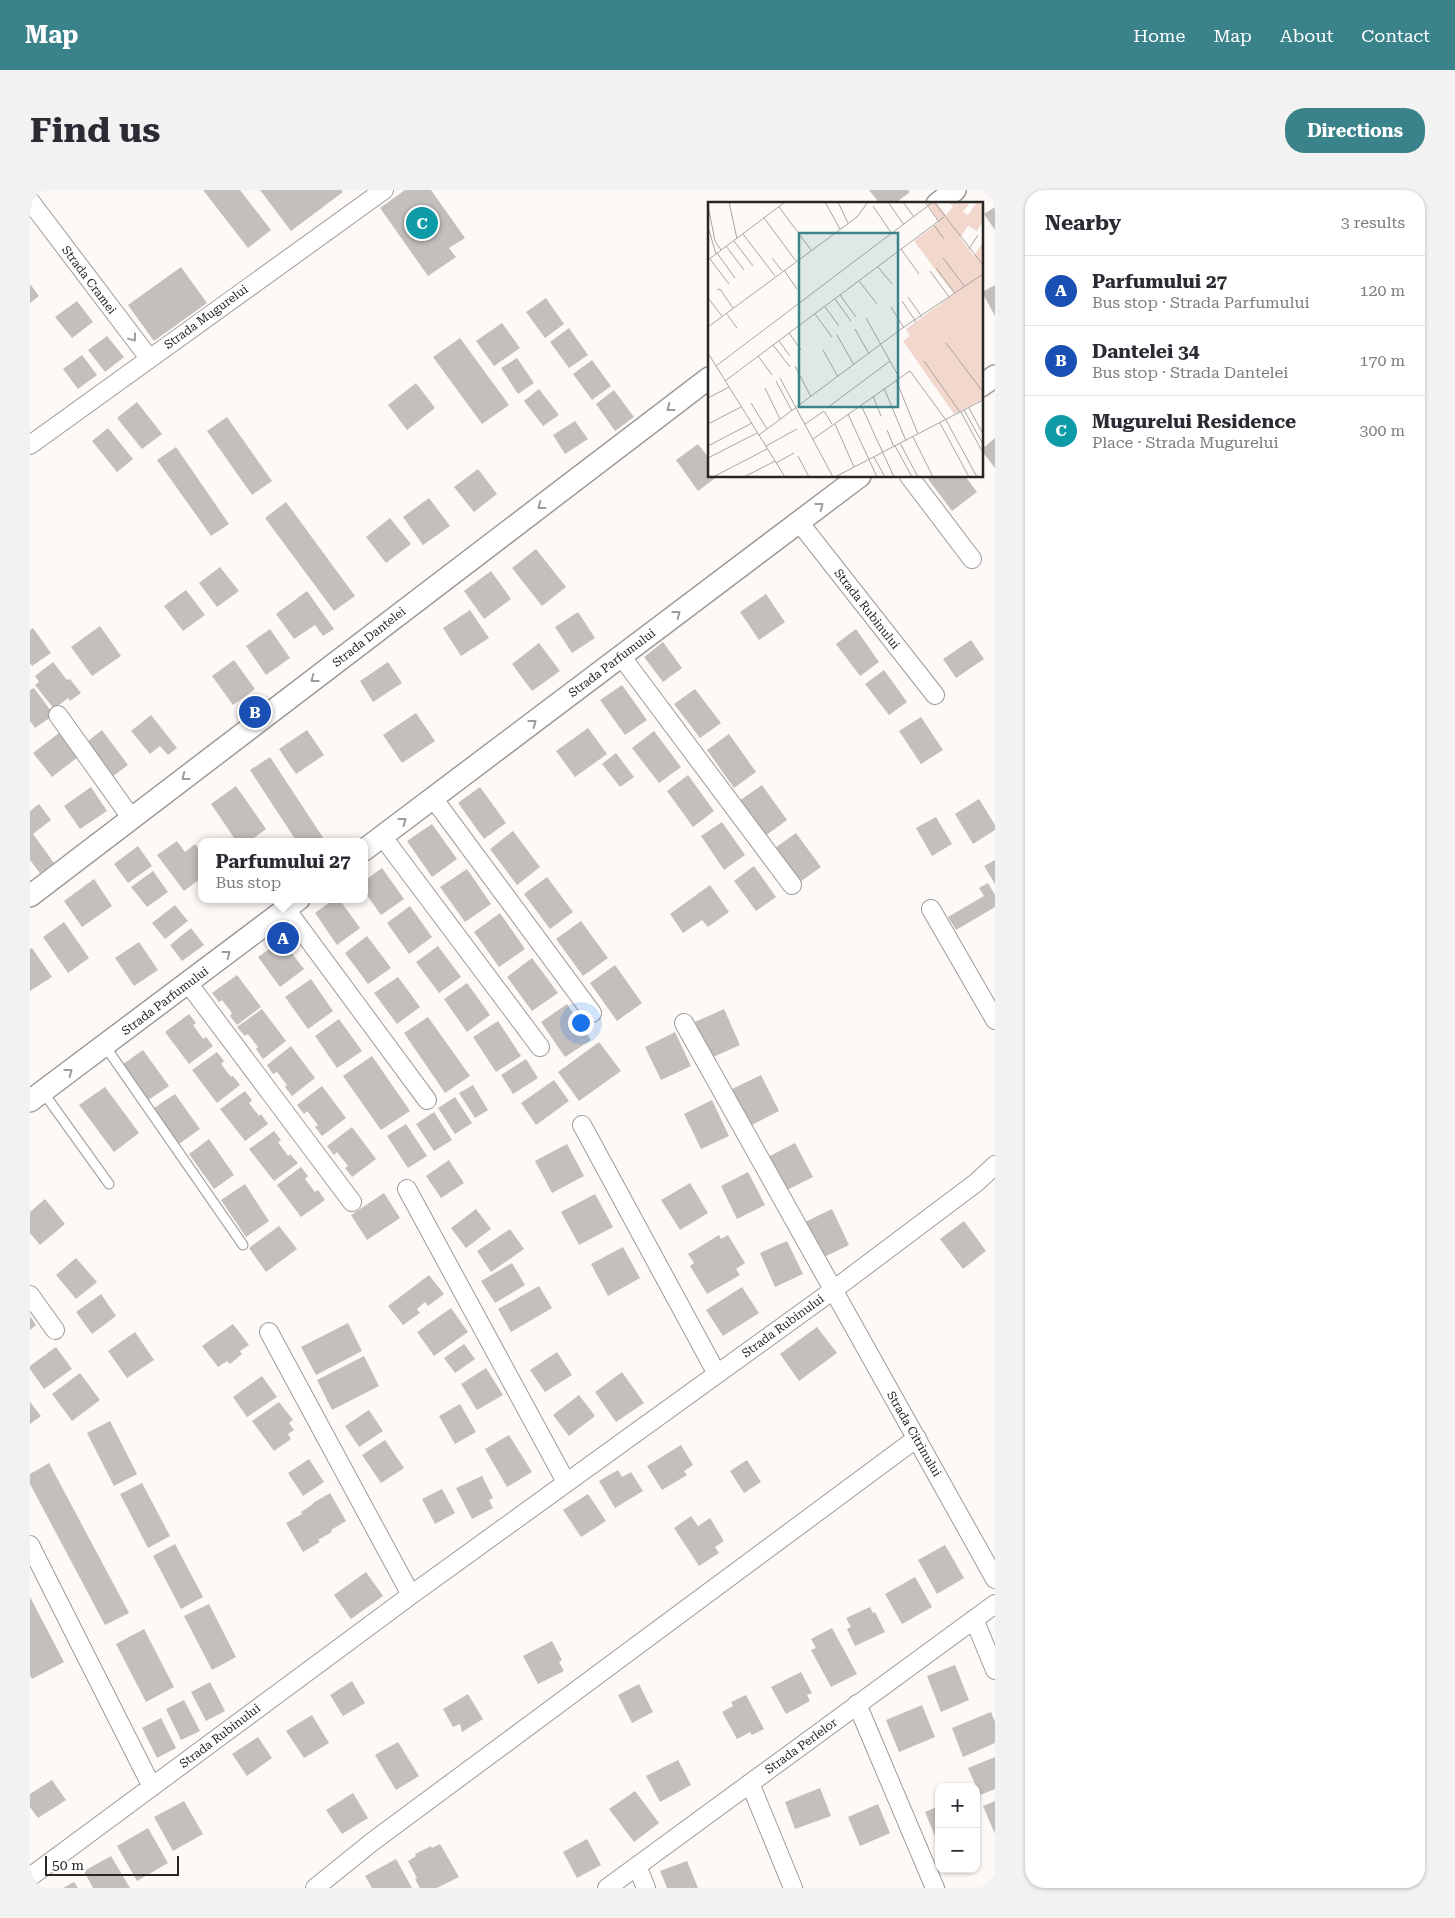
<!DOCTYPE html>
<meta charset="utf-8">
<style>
:root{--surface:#fff;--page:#f2f2f3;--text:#2b2b33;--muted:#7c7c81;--line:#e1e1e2;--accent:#3b838a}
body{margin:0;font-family:"Roboto Serif",serif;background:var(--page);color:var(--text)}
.controls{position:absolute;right:15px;bottom:15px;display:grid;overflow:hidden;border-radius:10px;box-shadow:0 1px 4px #0004}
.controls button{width:45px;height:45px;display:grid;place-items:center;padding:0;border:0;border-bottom:1px solid var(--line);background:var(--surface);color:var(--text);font:25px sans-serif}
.scale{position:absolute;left:15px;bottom:12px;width:134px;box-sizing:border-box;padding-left:5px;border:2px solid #282625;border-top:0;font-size:14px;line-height:18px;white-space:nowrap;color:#282625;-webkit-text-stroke:4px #fff;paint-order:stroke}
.you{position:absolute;left:550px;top:832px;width:18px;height:18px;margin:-12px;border:4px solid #fff;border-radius:50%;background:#1a73e8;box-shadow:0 0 0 8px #1a73e833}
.badge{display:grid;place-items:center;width:32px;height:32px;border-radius:50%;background:var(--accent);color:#fff;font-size:16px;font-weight:700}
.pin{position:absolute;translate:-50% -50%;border:2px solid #fff;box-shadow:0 1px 5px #0006}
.popup{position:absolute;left:168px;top:648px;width:170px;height:65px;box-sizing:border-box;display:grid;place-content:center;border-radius:10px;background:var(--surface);filter:drop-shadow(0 1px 4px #0005);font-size:16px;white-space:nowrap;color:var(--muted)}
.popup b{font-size:19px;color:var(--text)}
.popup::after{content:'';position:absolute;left:50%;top:100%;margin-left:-10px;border:10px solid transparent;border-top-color:var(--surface)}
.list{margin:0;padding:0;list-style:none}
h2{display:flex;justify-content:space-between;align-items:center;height:65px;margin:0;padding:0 20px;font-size:21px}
h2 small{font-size:16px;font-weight:400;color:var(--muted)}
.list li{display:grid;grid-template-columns:32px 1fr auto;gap:15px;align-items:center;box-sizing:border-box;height:70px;padding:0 20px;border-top:1px solid var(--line)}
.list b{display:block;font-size:19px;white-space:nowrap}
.list p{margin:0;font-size:16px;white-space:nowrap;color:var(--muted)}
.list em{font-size:16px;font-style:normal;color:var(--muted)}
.map{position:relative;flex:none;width:965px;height:1698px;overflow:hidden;border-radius:20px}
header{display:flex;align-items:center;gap:30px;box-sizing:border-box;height:70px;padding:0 25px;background:var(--accent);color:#fff}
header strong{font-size:24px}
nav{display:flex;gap:28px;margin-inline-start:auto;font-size:18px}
.intro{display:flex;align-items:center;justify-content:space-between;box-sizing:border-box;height:120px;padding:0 30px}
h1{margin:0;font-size:35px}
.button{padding:12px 22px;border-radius:20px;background:var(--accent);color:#fff;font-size:18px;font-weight:700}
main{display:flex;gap:30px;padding:0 30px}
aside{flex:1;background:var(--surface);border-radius:20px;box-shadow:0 1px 4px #0004}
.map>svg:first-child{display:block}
.building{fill:#c3bfbd}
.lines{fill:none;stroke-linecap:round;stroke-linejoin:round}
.service-casing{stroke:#9f9b99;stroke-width:11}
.minor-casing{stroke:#9f9b99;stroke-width:20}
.tertiary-casing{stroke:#9f9b99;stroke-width:24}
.service{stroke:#fff;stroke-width:9}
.minor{stroke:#fff;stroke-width:18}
.tertiary{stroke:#fff;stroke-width:21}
.oneway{stroke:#9e9d9d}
.labels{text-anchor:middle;stroke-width:4;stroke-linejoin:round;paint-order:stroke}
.street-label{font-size:12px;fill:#282625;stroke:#fff}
.inset-road{fill:none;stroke:#a8a5a2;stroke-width:1}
.view{fill:#3b838a;fill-opacity:0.15;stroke:#3b838a;stroke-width:2.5}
.inset-edge{fill:none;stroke:#282625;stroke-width:2.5}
</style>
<header>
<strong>Map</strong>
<nav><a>Home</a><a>Map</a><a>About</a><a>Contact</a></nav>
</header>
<div class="intro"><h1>Find us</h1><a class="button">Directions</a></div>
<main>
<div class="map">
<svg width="965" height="1698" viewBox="0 0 965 1698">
<rect width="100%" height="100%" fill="#fdf9f6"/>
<path class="building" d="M173,0h37l31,40 -23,18z
M230,0h81l2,2 -52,39z
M375,0h26l34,48 -16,10 7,9 -28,19 -48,-68z
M839,0h39l2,2 -16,12h-14z
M965,17v23l-11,-16z
M151,77l26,36 -53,38 -26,-36z
M0,94l9,12 -9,7z
M965,95v31l-13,-24z
M516,108l18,26 -19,14 -19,-26z
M47,111l16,21 -21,16 -17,-21z
M472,133l18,25 -26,18 -18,-25z
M539,138l19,27 -19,13 -19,-26z
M77,146l17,21 -19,15 -17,-22z
M430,148l49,67 -27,19 -49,-67z
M52,165l15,20 -19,14 -15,-20z
M487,168l17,25 -16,11 -17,-26z
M562,170l19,26 -19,14 -19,-26z
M386,193l19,25 -28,22 -19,-25z
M509,199l20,26 -16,11 -19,-25z
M584,200l20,27 -19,14 -19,-27z
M107,212l25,32 -20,15 -25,-31z
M197,227l45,64 -20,14 -45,-64z
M545,231l13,18 -23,15 -12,-19z
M78,238l25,31 -16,13 -25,-31z
M965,248v30l-14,-18z
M668,254l11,14v18h9l-20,15 -22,-31z
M146,257l53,77 -18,12 -54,-76z
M448,279l19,25 -23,18 -20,-25z
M902,286h33l12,16 -25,19 -24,-32z
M399,308l21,28 -27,19 -20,-28z
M256,312l69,94 -21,15 -69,-93z
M360,328l21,26 -25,19 -20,-26z
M506,359l30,38 -24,19 -30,-38z
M190,377l19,24 -22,16 -18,-24z
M461,381l20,28 -27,20 -20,-28z
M156,400l19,25 -22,16 -19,-25z
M277,401l27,38 -11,7 -8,-11 -21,14 -18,-25z
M736,404l19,28 -26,18 -19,-28z
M440,420l19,28 -28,18 -18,-28z
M548,422l17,26 -23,15 -17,-26z
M70,436l21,30 -29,20 -21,-29z
M3,438l18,25 -19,13 -2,-3v-33z
M240,439l20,29 -24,17 -20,-29z
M826,439l23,33 -19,14 -24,-32z
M941,450l13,19 -28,19 -13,-19z
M633,452l19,26 -19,14 -19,-25z
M509,453l21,28 -28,20 -20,-27z
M204,470l21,29 -22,16 -21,-29z
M23,472l14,18 3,-1 11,14 -11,8 -2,-3 -14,11 -19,-24 4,-3 -4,-6z
M358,472l14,21 -29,19 -13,-21z
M854,480l23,32 -18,13 -24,-31z
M592,495l25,35 -22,15 -25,-35z
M4,498l20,27 -19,13 -5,-7v-31z
M665,499l26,34 -21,15 -26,-34z
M386,523l19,28 -33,22 -19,-28z
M121,525l26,33 -9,7 -8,-9 -10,8 -19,-23z
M891,527l22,33 -22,14 -22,-33z
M558,538l19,26 -32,23 -19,-26z
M72,540l26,35 -19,14 -26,-34z
M277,540l17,25 -28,19 -17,-25z
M624,541l27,36 -22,16 -27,-35z
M29,543l19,24 -26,20 -19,-24z
M699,544l27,38 -22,16 -27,-38z
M586,563l18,24 -14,10 -18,-23z
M240,567l56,85h-29l-47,-72z
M658,585l26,36 -21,16 -26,-36z
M732,595l25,35 -22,16 -26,-35z
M206,596l30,43 -18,13h-11l-26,-38z
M61,597l16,24 -27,18 -16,-23z
M450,597l26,36 -22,16 -26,-36z
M949,609l16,26v5l-22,14 -18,-30z
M9,614l12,16 -18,14 21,29 -14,10 -10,-13v-49z
M906,627l16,27 -20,12 -16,-28z
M692,632l23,33 -21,15 -23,-34z
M402,634l25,35 -25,18 -25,-36z
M483,641l27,36 -23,18 -27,-36z
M766,643l25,34 -21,15 -25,-34z
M147,651l8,11 10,-8 7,9v19l-3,2 2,4 -17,13 -27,-36z
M108,656l14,20 -24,17 -14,-19z
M965,670v24l-11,-18z
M724,676l22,31 -20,14 -22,-30z
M352,678l22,31 -23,16 -17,-24v-10z
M437,679l24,35 -26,18 -25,-35z
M123,681l15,21 -21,15 -16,-20z
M517,687l26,35 -23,17 -26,-35z
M64,689l18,27 -30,21 -18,-26z
M958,693l7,12v12l-39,23 -8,-13 36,-21 -5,-8z
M680,695l19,27 -21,15 -6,-7 -19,13 -13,-19z
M304,709h5l21,29 -23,17 -22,-32z
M145,715l13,16 -23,18 -13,-16z
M380,716l22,31 -23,17 -22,-31z
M470,723l25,36 -26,18 -25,-35z
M551,731l27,37 -25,18 -27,-37z
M34,732l25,36 -21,15 -25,-36z
M161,738l13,17 -22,16 -12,-16z
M337,746l24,32 -23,16 -23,-31z
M252,750l22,29 -24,18 -22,-30z
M109,752l19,28 -24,16 -19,-28z
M408,756l23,31 -22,16 -23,-31z
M2,758l20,29 -22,14v-42z
M502,768l26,35 -26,18 -25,-34z
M585,775l27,38 -25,18 -27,-38z
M207,785l24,32 -24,18 -7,-9 2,-3 -10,-13 -3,2 -7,-9z
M368,787l22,30 -23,17 -23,-31z
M281,789l22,32 -25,18 -23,-32z
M437,793l23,32 -23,17 -23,-33z
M537,814l24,36 -26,17 -24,-35z
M232,819l24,32 -23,18 -7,-10 2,-2 -10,-13 -3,2 -8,-9z
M694,819l16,36 -29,13 -16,-36z
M159,824l7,9 -3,2 10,14 3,-2 7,9 -24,18 -24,-32z
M398,827l42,59 -25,17 -41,-60z
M309,829l23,32 -25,17 -22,-32z
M468,831l23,35 -25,16 -23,-35z
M645,842l16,34 -30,14 -16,-33z
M569,852l22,29 -42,30 -21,-29z
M261,856l24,32 -23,18 -7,-9 2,-2 -10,-13 -4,2 -6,-9z
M113,860l26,36 -22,15 -25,-36z
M187,862l7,9 -3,3 10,13 2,-1 7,9 -23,18 -25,-33z
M342,866l38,55 -29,19 -38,-54z
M496,869l12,19 -25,16 -12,-19z
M731,885l18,36 -29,15 -18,-37z
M524,890l15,21 -33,24 -15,-22z
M443,895l15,25 -13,8 -16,-25z
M292,896l24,32 -24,18 -7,-9 3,-2 -11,-14 -3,3 -7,-9z
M75,897l34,46 -25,19 -35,-47z
M215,901l7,9 -3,3 10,13 2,-2 7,10 -23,17 -25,-32z
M145,904l25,35 -21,15 -25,-36z
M425,907l17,26 -17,11 -17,-26z
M682,910l17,36 -28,13 -17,-35z
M404,922l18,28 -18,11 -18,-27z
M376,934l21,32 -19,12 -21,-32z
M322,937l24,32 -24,18 -7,-9 3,-2 -11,-14 -3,3 -7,-9z
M244,941l7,9 -3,2 10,14 2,-2 8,9 -24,18 -25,-32z
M179,949l25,36 -20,14 -25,-35z
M765,953l18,34 -28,14 -17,-34z
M537,954l17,32 -32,17 -17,-32z
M419,970l15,23 -23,15 -15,-22z
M271,977l7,9 -3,3 10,13 3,-2 7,10 -24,17 -24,-32z
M718,982l17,33 -28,14 -16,-33z
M660,993l18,30 -28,17 -19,-30z
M215,994l24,37 -23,16 -25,-37z
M354,1003l16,25 -33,22 -16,-25z
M565,1004l18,33 -34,18 -18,-33z
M15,1009l20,25 -25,21 -10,-12v-21z
M446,1019l15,20 -25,19 -15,-20z
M802,1019l17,36 -29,14 -17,-36z
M934,1031l22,30 -23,18 -23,-30z
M249,1036l18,23 -31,23 -17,-24z
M480,1039l14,20 -33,23 -14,-21z
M689,1045l2,4 7,-4 17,28 -9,6 4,6 -33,19 -17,-28 4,-3 -6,-9z
M757,1051l16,33 -28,13 -15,-34z
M593,1057l17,31 -32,18 -17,-32z
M46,1068l21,24 -21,17 -20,-24z
M482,1073l13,22 -30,18 -14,-22z
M399,1085l15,19 -16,12 -3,-4 -8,7 3,4 -17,12 -15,-19z
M509,1096l13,22 -41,24 -13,-23z
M712,1097l17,26 -36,23 -17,-26z
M71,1104l15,22 -24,18 -16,-22z
M421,1118l17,24 -34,24 -17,-24z
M0,1126l6,9 -6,5z
M318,1133l14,28 -46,24 -15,-28z
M203,1134l16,21 -9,6 2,3 -12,10 -3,-3 -9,6 -16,-21z
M787,1137l20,26 -38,28 -19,-27z
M105,1142l19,28 -27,18 -19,-27z
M434,1154l11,15 -20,14 -11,-15z
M26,1157l16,22 -28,20 -14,-20v-3z
M527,1162l15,23 -27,17 -15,-22z
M334,1166l15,30 -47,24 -15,-30z
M456,1178l17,27 -26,15 -16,-26z
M592,1182l22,31 -28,19 -21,-30z
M50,1183l20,27 -28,21 -20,-27z
M232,1186l15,21 -30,20 -14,-20z
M549,1205l16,21 -26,20 -16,-21z
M0,1212l11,14 -11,8z
M249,1212l14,18 -4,3 5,7 -6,4 3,5 -17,12 -22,-30z
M430,1214l16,28 -21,12 -16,-28z
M339,1220l14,21 -24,16 -14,-21z
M80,1231l27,53 -23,12 -27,-53z
M479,1245l23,37 -25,15 -22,-38z
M355,1250l19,28 -23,15 -19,-28z
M651,1255l12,20 -9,6 3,4 -25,15 -15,-24z
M279,1269l15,23 -21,14 -15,-23z
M717,1270l14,22 -17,11 -14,-22z
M19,1273l80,150 -24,12 -75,-141v-10z
M588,1280l4,7 9,-5 12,19 -28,17 -16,-27z
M452,1286l11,22 -4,2 4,8 -21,11 -16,-31z
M112,1293l28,53 -22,12 -28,-54z
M412,1299l13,24 -20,11 -13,-25z
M300,1303l16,28 -15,9 1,2 -14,8 2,2 -17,10 -17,-29 16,-9 -1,-2 12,-8v-1z
M558,1304l18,27 -25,16 -18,-27z
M661,1326l7,10 12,-8 14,23 -9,6 4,6 -20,13 -25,-38z
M145,1354l28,53 -22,12 -28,-53z
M915,1355l19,33 -27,16 -19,-34z
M336,1382l17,24 -32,23 -17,-24z
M885,1387l17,30 -30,17 -17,-30z
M0,1407l34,65 -32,17 -2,-4z
M179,1414l27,53 -24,13 -28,-54z
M840,1417l3,6 2,-1 10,20 -30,14 -8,-17 4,-2 -5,-9z
M802,1438l25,46 -26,13 -20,-37 5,-2 -5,-9z
M114,1439l30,58 -28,15 -30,-58z
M522,1451l10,19 -3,2 5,9 -26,13 -15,-28z
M925,1475l14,35 -28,12 -14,-36z
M771,1482l11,21 -5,2 3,6 -24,13 -15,-27z
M322,1491l13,22 -22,13 -13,-21z
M180,1492l15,29 -19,10 -15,-29z
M609,1494l14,28 -21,11 -14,-28z
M438,1504l15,25 -21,13 -2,-8 -7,3 -10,-18z
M716,1505l18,34 -12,6 -2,-3 -13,7 -15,-27 11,-6 -2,-4z
M154,1510l16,31 -19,9 -15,-31z
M892,1515l13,32 -36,15 -13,-32z
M961,1522l4,10v21l-32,14 -11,-29z
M282,1525l17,28 -25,15 -18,-27z
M131,1528l15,30 -19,10 -15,-30z
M228,1547l14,21 -25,18 -15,-22z
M368,1552l21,34 -23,14 -21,-35z
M965,1567v32l-15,6 -12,-27z
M648,1570l13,25 -31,17 -14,-26z
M22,1590l14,20 -28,18 -8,-11v-13z
M790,1598l11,28 -36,13 -10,-27z
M605,1601l24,32 -25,19 -25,-33z
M323,1603l15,25 -26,16 -16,-24z
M154,1611l19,33 -30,17 -19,-34z
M965,1611v33l-12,-28z
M848,1614l12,29 -30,13 -12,-29z
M909,1616v40l-14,-34z
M118,1638l20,35 -31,18 -20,-35z
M557,1649l14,26 -24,13 -14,-26z
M410,1654l19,33 -22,11h-17l-5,-9 2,-1 -9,-17 8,-5 -1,-2 16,-8 1,2z
M81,1666l19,32h-37l-9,-17z
M366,1669l16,29h-40l-7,-12z
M657,1671l11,27h-31l-7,-17z
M44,1692l4,6h-15z"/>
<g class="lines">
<g class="service-casing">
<path id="service" d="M75,856l138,199
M13,902l66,92"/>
</g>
<g class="minor-casing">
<path id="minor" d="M0,11l119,157
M0,255l354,-255
M879,286l63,83
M769,332l136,173
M591,466l171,229
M28,525l74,104
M403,608l159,215
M352,646l158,211
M256,719l141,191
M901,719l64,111
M158,793l164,219
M654,833l311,556
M552,935l135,249
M377,999l159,293
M0,1105l25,35
M239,1142l142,263
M0,1355l122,242
M944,1429l21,51
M827,1514l78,184
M720,1593l43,105
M607,1676l9,22
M0,1687l381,-282 421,-304 145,-109 18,-17
M285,1698l57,-46 545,-404
M577,1698l388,-284"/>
</g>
<g class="tertiary-casing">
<path id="tertiary" d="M907,14l18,-14
M951,196l14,-10
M334,660l496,-374
M0,706l679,-518
M0,911l269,-202"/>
</g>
<use href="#service" class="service"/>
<use href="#minor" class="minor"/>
<use href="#tertiary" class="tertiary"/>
</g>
<defs><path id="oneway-chevron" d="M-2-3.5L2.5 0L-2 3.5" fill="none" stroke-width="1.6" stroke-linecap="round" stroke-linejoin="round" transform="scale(1.25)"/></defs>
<g class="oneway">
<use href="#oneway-chevron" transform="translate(103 148) rotate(53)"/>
<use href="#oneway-chevron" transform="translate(640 218) rotate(143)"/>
<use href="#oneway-chevron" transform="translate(511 316) rotate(143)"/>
<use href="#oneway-chevron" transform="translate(790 316) rotate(-37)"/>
<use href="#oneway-chevron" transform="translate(647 424) rotate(-37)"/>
<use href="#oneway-chevron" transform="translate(284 489) rotate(143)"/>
<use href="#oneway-chevron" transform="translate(503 533) rotate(-37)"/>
<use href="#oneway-chevron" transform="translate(155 587) rotate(142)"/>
<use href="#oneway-chevron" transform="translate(373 631) rotate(-37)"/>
<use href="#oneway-chevron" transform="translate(197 764) rotate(-37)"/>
<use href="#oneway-chevron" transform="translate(39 882) rotate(-37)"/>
</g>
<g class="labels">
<g class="street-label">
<text transform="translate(59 90) rotate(53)" y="4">Strada Cramei</text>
<text transform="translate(176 127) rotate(-36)" y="4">Strada Mugurelui</text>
<text transform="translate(837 419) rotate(52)" y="4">Strada Rubinului</text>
<text transform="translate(339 447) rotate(-38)" y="4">Strada Dantelei</text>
<text transform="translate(582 473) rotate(-37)" y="4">Strada Parfumului</text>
<text transform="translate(135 811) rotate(-37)" y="4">Strada Parfumului</text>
<text transform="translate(753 1136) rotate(-36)" y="4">Strada Rubinului</text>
<text transform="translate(884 1244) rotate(60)" y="4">Strada Citrinului</text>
<text transform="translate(190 1546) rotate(-37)" y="4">Strada Rubinului</text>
<text transform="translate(771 1556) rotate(-36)" y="4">Strada Perlelor</text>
</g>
</g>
<g transform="translate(678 12)">
<rect width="275" height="275" fill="#fdf9f6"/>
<path d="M222,0h6l10,13 7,-9 -6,-4h23l-7,10 5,3 9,-13 6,3v16l-6,10 -9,-5 -8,12 14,18 9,-14v157l-29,15 -51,-73 7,-5 -4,-7 48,-35 -40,-53 25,-19 -11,-18z" fill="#f1d7cc"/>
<path class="inset-road" d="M21,0l8,37M117,0l15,27M130,0l10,21M180,0l16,23M195,0l11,15M217,0l14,20M226,0l49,63M0,4l7,35 6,9M165,4l19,28M71,5l32,43M56,16l32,43M226,23l10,14M1,28l7,24M35,32l32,42M26,39l19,25M18,44l18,24M193,47l18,25M261,47l9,-14M9,51l18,25M64,56l10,13M235,56l22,29M2,57l19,25M0,58l77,-58M170,65l14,17M228,66l19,25M76,68l13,19M222,69l20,27M151,79l18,23M9,88l3,-1 13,19M132,93l16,22M200,95l14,20M0,96l14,18M127,97l16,22M194,99l14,21M117,105l14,19M183,105l13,21M18,111l11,15M107,112l17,23M158,116l33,59M0,125l149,-110 11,-15M147,127l14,25M81,131l12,17M129,133l17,30M71,139l11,15M238,141l37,49M65,143l17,22M115,148l15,27M0,151l77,124M50,154l14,19M216,159l36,51M8,164l217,-164M87,164l16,31M72,176l53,99M188,178l22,54M17,179l219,-164M68,179l16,30M57,186l15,31M176,186l22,53M165,194l8,20M0,196l21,-11M43,201l16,26M153,203l33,72M119,206l63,-47M261,206l14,26M256,208l19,34M253,210l22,41M140,212l29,63M232,221l29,54M0,222l33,-17M97,222l19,-13 8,13M127,222l19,43M179,228l7,17M51,233l142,-106 82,-55M205,235l20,40M105,237l97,-68 36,49 31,57M192,241l18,34M0,244l44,-23M58,244l31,-17M187,244l17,31M90,254l11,21M166,255l11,20M0,256l49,-25M68,261l18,-10M5,275l54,-28M36,275l31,-16M127,275l148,-77"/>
<path class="view" d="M91,31h99v174h-99z"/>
<rect width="275" height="275" class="inset-edge"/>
</g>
</svg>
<div class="controls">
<button>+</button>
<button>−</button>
</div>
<div class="scale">50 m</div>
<div class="you"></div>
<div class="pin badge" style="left:253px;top:748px;background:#1a4fb4">A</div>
<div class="popup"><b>Parfumului 27</b>Bus stop</div>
<div class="pin badge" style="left:225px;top:522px;background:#1a4fb4">B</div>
<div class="pin badge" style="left:392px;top:33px;background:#0f9aa8">C</div>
</div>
<aside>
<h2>Nearby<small>3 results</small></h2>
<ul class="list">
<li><span class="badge" style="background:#1a4fb4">A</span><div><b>Parfumului 27</b><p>Bus stop · Strada Parfumului</p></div><em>120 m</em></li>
<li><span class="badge" style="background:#1a4fb4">B</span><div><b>Dantelei 34</b><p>Bus stop · Strada Dantelei</p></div><em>170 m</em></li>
<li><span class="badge" style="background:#0f9aa8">C</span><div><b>Mugurelui Residence</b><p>Place · Strada Mugurelui</p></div><em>300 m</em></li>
</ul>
</aside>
</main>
